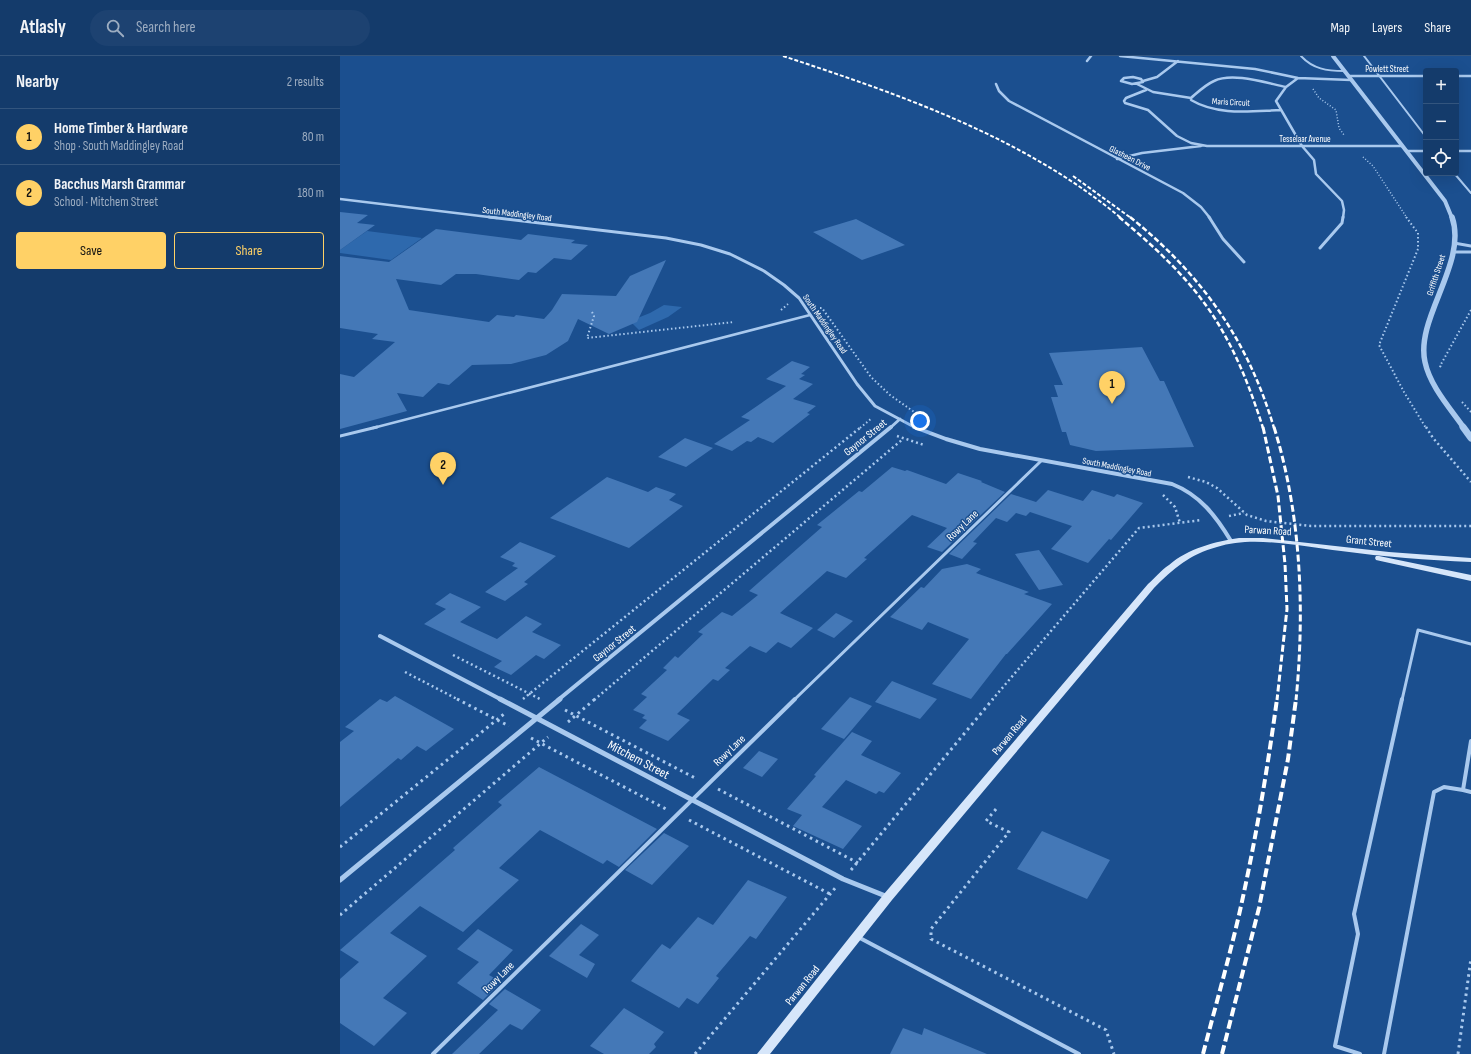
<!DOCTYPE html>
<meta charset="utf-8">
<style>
:root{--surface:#143b6b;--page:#1d4271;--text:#f1f3f6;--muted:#9dadc1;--line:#33557e;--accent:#ffd166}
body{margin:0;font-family:"Sofia Sans Condensed",sans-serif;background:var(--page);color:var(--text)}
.controls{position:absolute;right:12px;top:12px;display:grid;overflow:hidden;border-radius:4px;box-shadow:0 4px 16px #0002}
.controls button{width:36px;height:36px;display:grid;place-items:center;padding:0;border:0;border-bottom:1px solid var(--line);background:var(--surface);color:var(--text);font:20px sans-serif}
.you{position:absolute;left:580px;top:365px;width:14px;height:14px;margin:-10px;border:3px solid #fff;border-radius:50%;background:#1a73e8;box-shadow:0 0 0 6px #1a73e833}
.badge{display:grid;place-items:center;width:26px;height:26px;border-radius:50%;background:var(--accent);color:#111;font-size:13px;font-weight:700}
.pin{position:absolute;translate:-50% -33px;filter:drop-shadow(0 1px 2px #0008)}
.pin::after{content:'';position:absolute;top:21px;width:14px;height:12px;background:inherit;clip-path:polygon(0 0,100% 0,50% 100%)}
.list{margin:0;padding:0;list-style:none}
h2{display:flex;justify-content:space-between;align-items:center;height:52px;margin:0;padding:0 16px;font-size:17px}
h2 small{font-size:13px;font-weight:400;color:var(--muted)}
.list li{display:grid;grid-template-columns:26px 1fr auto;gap:12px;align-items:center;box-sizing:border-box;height:56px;padding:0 16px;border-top:1px solid var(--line)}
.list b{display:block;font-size:15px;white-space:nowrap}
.list p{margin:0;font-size:13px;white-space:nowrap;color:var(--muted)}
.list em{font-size:13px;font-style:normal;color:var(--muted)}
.actions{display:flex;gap:8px;padding:12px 16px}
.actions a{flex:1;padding:9px 0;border:1px solid var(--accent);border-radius:4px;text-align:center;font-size:14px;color:var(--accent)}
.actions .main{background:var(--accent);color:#111}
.icon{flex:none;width:22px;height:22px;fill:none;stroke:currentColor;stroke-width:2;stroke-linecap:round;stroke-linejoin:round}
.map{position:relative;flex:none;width:1131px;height:998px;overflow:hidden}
header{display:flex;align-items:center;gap:24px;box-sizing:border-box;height:56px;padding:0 20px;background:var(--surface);border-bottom:1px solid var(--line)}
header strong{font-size:19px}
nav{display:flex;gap:22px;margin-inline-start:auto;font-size:14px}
.search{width:280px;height:36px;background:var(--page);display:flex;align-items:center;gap:10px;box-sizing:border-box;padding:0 14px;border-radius:22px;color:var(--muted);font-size:15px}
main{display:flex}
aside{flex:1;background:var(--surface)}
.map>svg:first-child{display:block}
.green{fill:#2e69ad}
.building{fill:#4478b7}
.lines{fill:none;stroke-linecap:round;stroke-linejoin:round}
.path-far3{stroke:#a9c9ee;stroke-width:1.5;stroke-dasharray:1 2;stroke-linecap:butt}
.path-far2{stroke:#a9c9ee;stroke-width:2;stroke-dasharray:1.5 2.5;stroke-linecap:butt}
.path-far1{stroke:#a9c9ee;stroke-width:2.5;stroke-dasharray:2 3;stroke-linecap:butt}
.path{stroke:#a9c9ee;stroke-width:3;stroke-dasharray:2.5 4;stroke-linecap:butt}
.service-far3{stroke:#a9c9ee;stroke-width:2}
.service-far2{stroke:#a9c9ee;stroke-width:2.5}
.service-far1{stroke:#a9c9ee;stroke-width:3}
.service{stroke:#a9c9ee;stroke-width:4}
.minor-far3{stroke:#a9c9ee;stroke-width:2.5}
.minor-far2{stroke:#a9c9ee;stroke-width:3}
.minor-far1{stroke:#a9c9ee;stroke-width:4}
.minor{stroke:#a9c9ee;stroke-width:5}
.tertiary-far2{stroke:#a9c9ee;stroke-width:4}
.tertiary-far1{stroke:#a9c9ee;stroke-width:5.5}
.tertiary{stroke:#a9c9ee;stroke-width:7}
.secondary{fill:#d6e6fa;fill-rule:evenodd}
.rail-far3{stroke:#fff;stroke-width:2;stroke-dasharray:4 2;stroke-linecap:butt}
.rail-far2{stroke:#fff;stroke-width:2.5;stroke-dasharray:5.5 2.5;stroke-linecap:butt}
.rail-far1{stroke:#fff;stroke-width:3;stroke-dasharray:7 3;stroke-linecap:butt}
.rail{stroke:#fff;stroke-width:4;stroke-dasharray:9 4;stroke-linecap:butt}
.labels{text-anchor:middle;stroke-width:3;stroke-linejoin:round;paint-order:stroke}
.far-street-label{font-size:9px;fill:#fff;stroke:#1b4f8f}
.street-label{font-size:11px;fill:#fff;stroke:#1b4f8f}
.near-street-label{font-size:13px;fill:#fff;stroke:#1b4f8f}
</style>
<header>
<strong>Atlasly</strong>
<div class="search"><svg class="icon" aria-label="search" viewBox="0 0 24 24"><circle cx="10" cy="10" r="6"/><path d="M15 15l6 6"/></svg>Search here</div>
<nav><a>Map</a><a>Layers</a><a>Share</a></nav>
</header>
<main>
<aside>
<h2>Nearby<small>2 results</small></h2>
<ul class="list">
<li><span class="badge">1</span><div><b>Home Timber &amp; Hardware</b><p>Shop · South Maddingley Road</p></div><em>80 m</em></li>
<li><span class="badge">2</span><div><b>Bacchus Marsh Grammar</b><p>School · Mitchem Street</p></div><em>180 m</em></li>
</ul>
<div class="actions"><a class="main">Save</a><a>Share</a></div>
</aside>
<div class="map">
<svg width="1131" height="998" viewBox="0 0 1131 998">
<rect width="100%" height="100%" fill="#1b4f8f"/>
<path class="green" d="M27,175l55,7 -31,22 -51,-7v-3z
M324,249l18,2 -14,10 -29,13 -9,-9 20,-8z"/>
<path class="building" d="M0,156l28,3 -11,8 18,2 -35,25z
M516,163l49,26 -43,15 -49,-28z
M96,173l85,11 7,-6 47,6 -4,3 17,2 -17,15 -17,-2 -18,15 -8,-1 -9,8 -43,-6h-20l-15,11 -45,-6 13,31 80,12 8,-7 17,2 2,-2 28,4 8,-9 10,-16 54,2 14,-20 36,-16 -29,62 -28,12 -31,-15 -10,22 -22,14 -35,9 -39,1 -23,20 -11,-2 -15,14 -26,-4 10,18 -67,18v-55l14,3 41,-35 -23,-3 6,-5 -38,-6v-72l49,6z
M802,291l18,34h4l30,66 -98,4 -26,-6 -4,-13h-4l-11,-35h7l-4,-12h9l-14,-32z
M452,305l18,6 -9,7 4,1 -6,4 14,5 -20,15 23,7 -9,7 3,1 -37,29 -15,-6 -7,5 -4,-1 -15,10 -18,-7 36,-24 -9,-3 45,-31 -20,-7z
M345,382l28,10 -27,19 -28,-10z
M552,411l13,4 2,-1 39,14 12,-11 24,8 -1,1 24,10 -63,60 -15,-5 20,-19 -35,-13 -48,43 3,1 -21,19 -19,-7 -47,42 33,15 -22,20 -13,-6 -12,11 -16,-7 -25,22 5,2 -12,11 -5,-2 -36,35 13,6 -22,21 -29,-13 8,-8 -5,-2 3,-3 -12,-5 14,-13 -6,-3 26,-24 -4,-2 12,-12 3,2 25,-24 -5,-2 24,-20 10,4 26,-21 -9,-4 73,-64 -5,-2 42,-34 3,1z
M267,421l41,15 8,-5 20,7 -7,6 14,6 -54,42 -79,-30z
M708,434l35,11 9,-11 22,7 3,-3 26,9 -32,37 -2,-1 -21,24 -37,-14 21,-23 -42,-14 -4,4 -10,-3 -9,9 -11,-4 -23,24 4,1 -15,16 -13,-5 62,-60 25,8z
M180,486l36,14 -32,26 4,2 -23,17 -20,-9 33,-24 -6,-2 3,-3 -15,-6z
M699,494l24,35 -24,5 -24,-36z
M627,508l14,5 -5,4 53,19 -5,2 28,10 -45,50h-1l-35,45 -39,-15 37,-45 -41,-17 -6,8 -32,-13 31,-30 3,1 18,-19z
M110,537l31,14 -21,15 37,17 29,-23 16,8 -10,8 29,13 -17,14 -8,-4 -25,20 -17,-8 8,-6 -78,-37 22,-15 -11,-5z
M496,557l17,8 -19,17 -17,-8z
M552,625l45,18 -17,20 -45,-17z
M55,640l59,33 -28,22 -9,-5 -16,14 -3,-2 -58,49v-65l14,-11 -9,-4 35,-28 7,3z
M510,641l22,9 -28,33 -23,-10z
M512,676l20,9 -11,14 40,18 -17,20 -5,-2 -3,3 -30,-14 -24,27 40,19 -19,23 -50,-23 9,-11 -15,-6 29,-33 -2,-1z
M419,695l19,8 -16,18 -19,-9z
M199,711l118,62 -38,38 -12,-7 -4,4 -63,-34 -41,38 20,12 -56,52 -43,-26 -30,27 37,23 -44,42 24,15 -33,33 -34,-23v-44l19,-17 -19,-12 115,-100 -2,-2 49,-43 -4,-3z
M702,775l68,29 -23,39 -70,-30z
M324,777l25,13 -37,39 -27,-15z
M408,824l39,17 -31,42 -6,-3 -34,40 3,2 -21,26 -11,-6 -8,10 -48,-27 31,-37 8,5 28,-32 15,8z
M241,868l18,11 -20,20 16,9 -8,14 -38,-22z
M138,873l35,21 -24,25 9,5 -3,3 3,2 -15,15 -26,-17 22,-21 -22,-13z
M165,933l36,21 -19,20 -12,-6 -31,30h-27l46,-44 -9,-6z
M284,952l40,24 -10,12 2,3 -7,7h-45l-14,-8z
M563,972l19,7 2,-7 63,26h-97z"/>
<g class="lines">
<path class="path-far3" d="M973,33l6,9 17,12 3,18 5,7
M1023,101l10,9 34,52"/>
<path class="path-far2" d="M1066,161l12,16v16l-39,96 25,47 22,36
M480,252h2l49,69 19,18 27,19
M441,254l7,-6
M252,256l2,4 -7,22 147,-16
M1101,311l-1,-1 31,-56
M1122,346l9,10
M520,372l12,-10"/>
<path class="path-far1" d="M1086,371l7,11 38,44
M557,380l27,9
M848,421l18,5 11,6 30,27 19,6 45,5h160
M823,439l12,12 5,16
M889,460l15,-3
M113,599l87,44
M65,616l54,28
M183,643l338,-272
M254,644l309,-261
M652,644l147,-172 63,-8"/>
<path class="path" d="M117,643l52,27
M225,654l132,69
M228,666l27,-23
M191,682l135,71
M378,733l140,74
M656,753l-10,12 23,11 -78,97v10l175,91 8,24
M349,764l141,74
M0,791l164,-133
M511,814l142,-171
M0,859l208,-178
M355,998l141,-167
M1118,998l13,-96"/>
<path class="service-far3" d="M961,0c12,13 26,15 43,15
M1024,0l62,81
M1114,117l17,20"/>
<path class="service-far2" d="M33,372l437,-113"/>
<path class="service-far1" d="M0,380l37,-9
M454,644l247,-239
M1062,644l16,-70 53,14"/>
<path class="service" d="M1123,734l8,2
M518,881l221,117
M93,998l362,-355
M1020,998l-25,-8 23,-112 -4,-20 48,-215
M1044,998l50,-262 10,-5 19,3 8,-49"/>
<path class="minor-far3" d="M780,0l135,13 43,9 53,2
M747,5l4,-5
M1008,20h78
M1116,20h15
M793,21l8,2 2,3 -11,2 -11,-3 3,-3z
M958,22l-12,9 -10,14 26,45 12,14 2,14 26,27 2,9 -1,8
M803,25l14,-4 21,-16
M656,28l3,7 10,10 174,92 18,14 9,11
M797,28l16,8 38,6
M806,34l-20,8 -2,3 1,2 23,7 29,26 14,7 16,3h195
M941,54c-30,1 -63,6 -90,-10v-2c7,-6 14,-13 23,-17 19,-9 52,2 72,6
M1066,95h20
M1116,95h15
M777,103l25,-6 59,-7
M0,143l157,19"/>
<path class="minor-far2" d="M149,161l177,21 35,7 29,9 34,17 20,14 15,13 58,86 18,22 41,22
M869,161l14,22 21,23
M1114,187l17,3
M980,192l22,-25 1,-6
M1113,196h18
M550,372l10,-9"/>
<path class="minor-far1" d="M574,371l32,12 34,10 192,35c28,11 44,32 59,57
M40,580l122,64
M218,644l333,-273"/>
<path class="minor" d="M160,643l343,180 45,18
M0,824l220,-181"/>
<path class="tertiary-far2" d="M993,0l112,145 7,17"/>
<path class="tertiary-far1" d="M1112,161c16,46 -37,101 -27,145 5,24 25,46 39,66"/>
<path class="tertiary" d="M1123,371l8,11"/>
<path class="secondary" d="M899,482h24l126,14 82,6v4c-44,-2 -87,-5 -130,-11 -39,-4 -87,-16 -124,-4 -27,7 -44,22 -63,41l-262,312 -122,154h-13l127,-160 264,-310c7,-6 13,-14 21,-19 20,-17 45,-23 70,-27z
M1036,500h3l92,19v6l-95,-21 -1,-2z"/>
<path class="rail-far3" d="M443,0c118,39 241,81 338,162
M733,120l58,42"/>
<path class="rail-far2" d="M779,161c31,26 62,54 86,87 27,37 44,80 58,124
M790,161c71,57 118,123 144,211"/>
<path class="rail-far1" d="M923,371l15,69 7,68 2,45 -10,91
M934,371c27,87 31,182 22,273"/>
<path class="rail" d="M863,998c12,-46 25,-92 36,-139 16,-71 28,-143 38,-216
M882,998l37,-146 29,-149 8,-60"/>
</g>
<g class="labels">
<g class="far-street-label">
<text x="1047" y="16">Powlett Street</text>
<text transform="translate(891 46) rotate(3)" y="3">Maris Circuit</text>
<text x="965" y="86">Tesselaar Avenue</text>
<text transform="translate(790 102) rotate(27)" y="3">Glasheen Drive</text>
<text transform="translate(177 158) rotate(7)" y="3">South Maddingley Road</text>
<text transform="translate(1096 219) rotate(-72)" y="3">Griffith Street</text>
<text transform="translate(485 268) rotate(55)" y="3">South Maddingley Road</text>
<text transform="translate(777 411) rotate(11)" y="3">South Maddingley Road</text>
</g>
<g class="street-label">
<text transform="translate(525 381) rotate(-39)" y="4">Gaynor Street</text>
<text transform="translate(622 469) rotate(-44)" y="4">Rowy Lane</text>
<text transform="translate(928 474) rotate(3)" y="4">Parwan Road</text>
<text transform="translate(1029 485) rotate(6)" y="4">Grant Street</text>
<text transform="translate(274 587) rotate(-39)" y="4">Gaynor Street</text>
<text transform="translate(669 679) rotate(-50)" y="4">Parwan Road</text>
<text transform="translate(389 694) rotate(-44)" y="4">Rowy Lane</text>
<text transform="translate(158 921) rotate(-45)" y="4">Rowy Lane</text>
<text transform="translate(462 929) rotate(-51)" y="4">Parwan Road</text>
</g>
<g class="near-street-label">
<text transform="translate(299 703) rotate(28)" y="5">Mitchem Street</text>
</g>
</g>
</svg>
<div class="controls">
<button>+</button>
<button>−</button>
<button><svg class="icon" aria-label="locate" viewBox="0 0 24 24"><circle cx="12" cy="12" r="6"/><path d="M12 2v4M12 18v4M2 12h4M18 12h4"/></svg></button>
</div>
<div class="you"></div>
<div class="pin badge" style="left:772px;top:348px">1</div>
<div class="pin badge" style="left:103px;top:429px">2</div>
</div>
</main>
